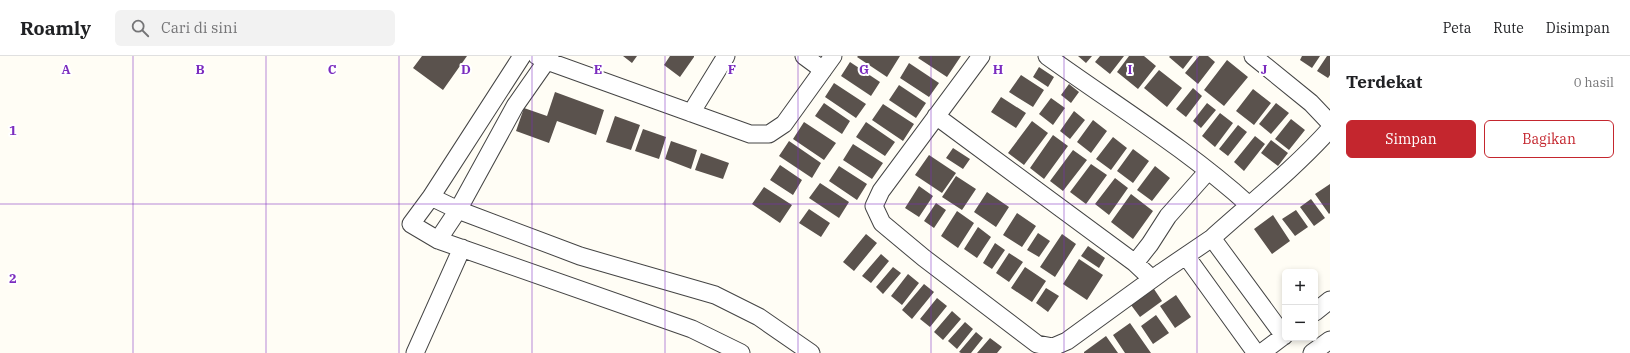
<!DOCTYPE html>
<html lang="id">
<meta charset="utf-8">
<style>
:root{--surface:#fff;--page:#f2f2f2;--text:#202124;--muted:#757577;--line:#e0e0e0;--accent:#c4262e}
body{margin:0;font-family:"IBM Plex Serif",serif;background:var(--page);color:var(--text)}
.controls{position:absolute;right:12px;bottom:12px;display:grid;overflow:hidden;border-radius:6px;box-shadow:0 2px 6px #0003}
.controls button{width:36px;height:36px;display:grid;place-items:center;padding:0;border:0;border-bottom:1px solid var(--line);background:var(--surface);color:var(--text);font:20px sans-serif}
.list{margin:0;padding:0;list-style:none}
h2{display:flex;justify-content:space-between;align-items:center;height:52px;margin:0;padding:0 16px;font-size:17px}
h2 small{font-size:13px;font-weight:400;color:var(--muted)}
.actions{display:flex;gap:8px;padding:12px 16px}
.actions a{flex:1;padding:9px 0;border:1px solid var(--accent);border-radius:6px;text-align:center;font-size:14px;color:var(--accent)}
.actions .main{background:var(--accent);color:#fff}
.icon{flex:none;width:22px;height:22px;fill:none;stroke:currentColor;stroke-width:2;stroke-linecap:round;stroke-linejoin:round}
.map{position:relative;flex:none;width:1330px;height:297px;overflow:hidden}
header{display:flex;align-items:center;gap:24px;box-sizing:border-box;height:56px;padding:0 20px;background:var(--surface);border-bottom:1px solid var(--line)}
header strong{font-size:19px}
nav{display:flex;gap:22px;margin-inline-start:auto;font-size:14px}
.search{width:280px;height:36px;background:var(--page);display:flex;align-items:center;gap:10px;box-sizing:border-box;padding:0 14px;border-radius:6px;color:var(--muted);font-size:15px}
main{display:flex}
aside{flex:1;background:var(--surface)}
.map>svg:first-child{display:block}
.building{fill:#5a524d}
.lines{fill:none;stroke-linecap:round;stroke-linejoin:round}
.minor-casing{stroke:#444;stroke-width:19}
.minor{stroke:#fff;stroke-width:17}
.grid{fill:none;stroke:#7b2cbf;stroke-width:1;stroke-opacity:0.55}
.grid-label{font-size:13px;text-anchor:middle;font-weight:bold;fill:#7b2cbf;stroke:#fff;stroke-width:4;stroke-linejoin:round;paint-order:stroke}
</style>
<header>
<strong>Roamly</strong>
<div class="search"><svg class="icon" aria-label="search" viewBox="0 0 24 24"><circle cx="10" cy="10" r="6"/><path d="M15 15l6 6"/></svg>Cari di sini</div>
<nav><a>Peta</a><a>Rute</a><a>Disimpan</a></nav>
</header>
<main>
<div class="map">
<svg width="1330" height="297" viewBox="0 0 1330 297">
<rect width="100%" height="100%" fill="#fffdf5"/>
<path class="building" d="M422,0h45l-24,34 -30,-22z
M623,0h14l-5,7z
M670,0h24v1l-14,20 -16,-12z
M858,0h42l-13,21 -30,-20z
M920,0h41l-14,21 -29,-19z
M1078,0h14l-6,7z
M1100,0h24l-14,18 -15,-12z
M1129,0h15l12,10 -18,23 -21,-17z
M1170,0h23l-10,13 -14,-12z
M1199,0h9l7,6 -17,22 -13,-11z
M1302,0h18l-8,12 -12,-8z
M1327,0h3v19l-2,3 -11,-7z
M1227,4l21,17 -24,29 -20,-16z
M850,6l30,20 -9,14 -30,-20z
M909,7l30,20 -10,14 -29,-19z
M1039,11l15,10 -6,10 -15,-10z
M1159,14l23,18 -15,19 -23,-19z
M1021,19l23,15 -11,17 -24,-15z
M834,27l32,21 -10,14 -31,-21z
M1069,28l10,8 -8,11 -10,-8z
M899,29l27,18 -10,15 -27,-18z
M1193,32l9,8 -16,21 -10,-8z
M1253,33l18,14 -17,22 -18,-14z
M555,36l49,18 -8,25 -39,-14 -8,22 -33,-12 8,-23 23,8z
M1001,41l25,16 -10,15 -25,-16z
M1051,42l14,10 -12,17 -14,-11z
M824,47l26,18 -8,13 -27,-18z
M1207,47l9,7 -15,18 -8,-7z
M1276,47l13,10 -18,21 -12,-10z
M883,48l31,20 -11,17 -31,-21z
M1074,55l11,9 -15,19 -10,-8z
M1220,57l13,10 -18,24 -13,-11z
M615,60l25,9 -9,25 -25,-8z
M1291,63l14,11 -16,20 -14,-11z
M1093,64l14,11 -16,22 -14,-11z
M1032,65l16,12 -24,32 -16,-12z
M804,66l32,21 -12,17 -31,-21z
M866,66l29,20 -10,14 -29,-19z
M1238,69l9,7 -19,24 -9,-7z
M643,73l23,8 -7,22 -24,-8z
M1053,79l15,11 -24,33 -14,-11z
M1255,80l10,8 -21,27 -10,-9z
M1113,81l14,11 -16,22 -15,-11z
M1271,84l17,13 -10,13 -17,-13z
M671,85l26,9 -6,19 -26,-10z
M789,85l32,22 -9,15 -33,-22z
M853,88l30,19 -11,16 -29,-19z
M953,92l17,11 -7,10 -17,-11z
M1133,93l16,12 -16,22 -16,-12z
M1073,94l14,10 -24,31 -13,-10z
M701,97l28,10 -6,16 -28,-9z
M929,99l27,18 -14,20 -27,-18z
M1091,108l16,11 -21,29 -16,-12z
M780,109l22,15 -9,15 -23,-15z
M839,110l28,18 -10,16 -28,-19z
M1155,110l15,12 -18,23 -15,-11z
M956,120l20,13 -14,21 -20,-13z
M1115,122l13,10 -19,27 -14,-11z
M820,127l29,19 -10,16 -30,-20z
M1330,128v29l-1,1 -14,-20z
M919,130l14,10 -14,21 -14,-9z
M764,131l28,18 -12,18 -28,-19z
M987,136l22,15 -13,20 -22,-15z
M1131,138l22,17 -20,28 -22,-17z
M1311,143l14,19 -11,8 -14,-19z
M936,147l10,7 -12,18 -10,-7z
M809,153l21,14 -9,14 -22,-14z
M1296,154l12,17 -13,9 -13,-17z
M957,155l17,12 -16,25 -17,-12z
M1017,157l19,13 -14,21 -19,-12z
M1273,159l17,26 -18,13 -18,-25z
M978,171l13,10 -14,21 -13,-9z
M1038,177l12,8 -11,16 -12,-7z
M866,178l11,9 -23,28 -11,-9z
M1062,178l14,10 -21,33 -15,-10z
M995,187l10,7 -13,19 -9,-6z
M1088,190l17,12 -6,10 -18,-12z
M1009,197l14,9 -14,20 -13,-9z
M881,198l8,7 -18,22 -9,-7z
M1079,203l24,16 -16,25 -24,-16z
M893,211l8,6 -18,21 -7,-7z
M1025,211l21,14 -14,21 -21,-14z
M908,218l11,9 -17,22 -11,-9z
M924,228l10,8 -22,27 -10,-9z
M1046,232l13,8 -11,16 -12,-9z
M1154,233l8,12 -22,16 -9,-12z
M1176,239l15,22 -16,11 -15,-22z
M937,242l10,8 -17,21 -10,-8z
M952,255l9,8 -18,21 -9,-8z
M1156,259l13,18 -16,11 -12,-18z
M965,266l8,7 -16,20 -9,-8z
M1130,267l21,30h-26l-12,-18z
M976,276l7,6 -12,15h-10l-2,-1z
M1106,280l12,17h-34v-1z
M990,282l12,9 -5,6h-20z"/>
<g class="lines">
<g class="minor-casing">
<path id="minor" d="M522,0l-91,141 -20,27 27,16 254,89 49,24
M537,0l10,5 203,73h19l15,-10 49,-68
M804,0l19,14
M981,0l-100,135 -7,15 8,17 42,35 113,86 16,3 14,-6 95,-69 50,-34
M1047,0c68,49 140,93 202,149
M1253,0l58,47 19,20
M691,57l35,-57
M936,60l199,147 17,16
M431,141l27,13 122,46 135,39 44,22 52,36
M438,184l20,-30 57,-104 35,-50
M1186,200l70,97
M1135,207l15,-19 18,-28 40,-45
M1315,256l15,-12
M1284,280l-72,-98c40,-36 82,-69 118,-109
M415,297l47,-105
M1261,297l24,-18
M1312,297l18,-13"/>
</g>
<use href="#minor" class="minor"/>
</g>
<path class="grid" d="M133,0v297M266,0v297M399,0v297M532,0v297M665,0v297M798,0v297M931,0v297M1064,0v297M1197,0v297M0,148h1330"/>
<g class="grid-label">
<text x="66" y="18">A</text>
<text x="200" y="18">B</text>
<text x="332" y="18">C</text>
<text x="466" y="18">D</text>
<text x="598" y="18">E</text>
<text x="732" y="18">F</text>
<text x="864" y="18">G</text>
<text x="998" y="18">H</text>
<text x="1130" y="18">I</text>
<text x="1264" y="18">J</text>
<text x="13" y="79">1</text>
<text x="13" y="227">2</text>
</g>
</svg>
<div class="controls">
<button>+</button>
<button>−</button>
</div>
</div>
<aside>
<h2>Terdekat<small>0 hasil</small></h2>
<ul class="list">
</ul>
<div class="actions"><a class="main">Simpan</a><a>Bagikan</a></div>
</aside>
</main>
